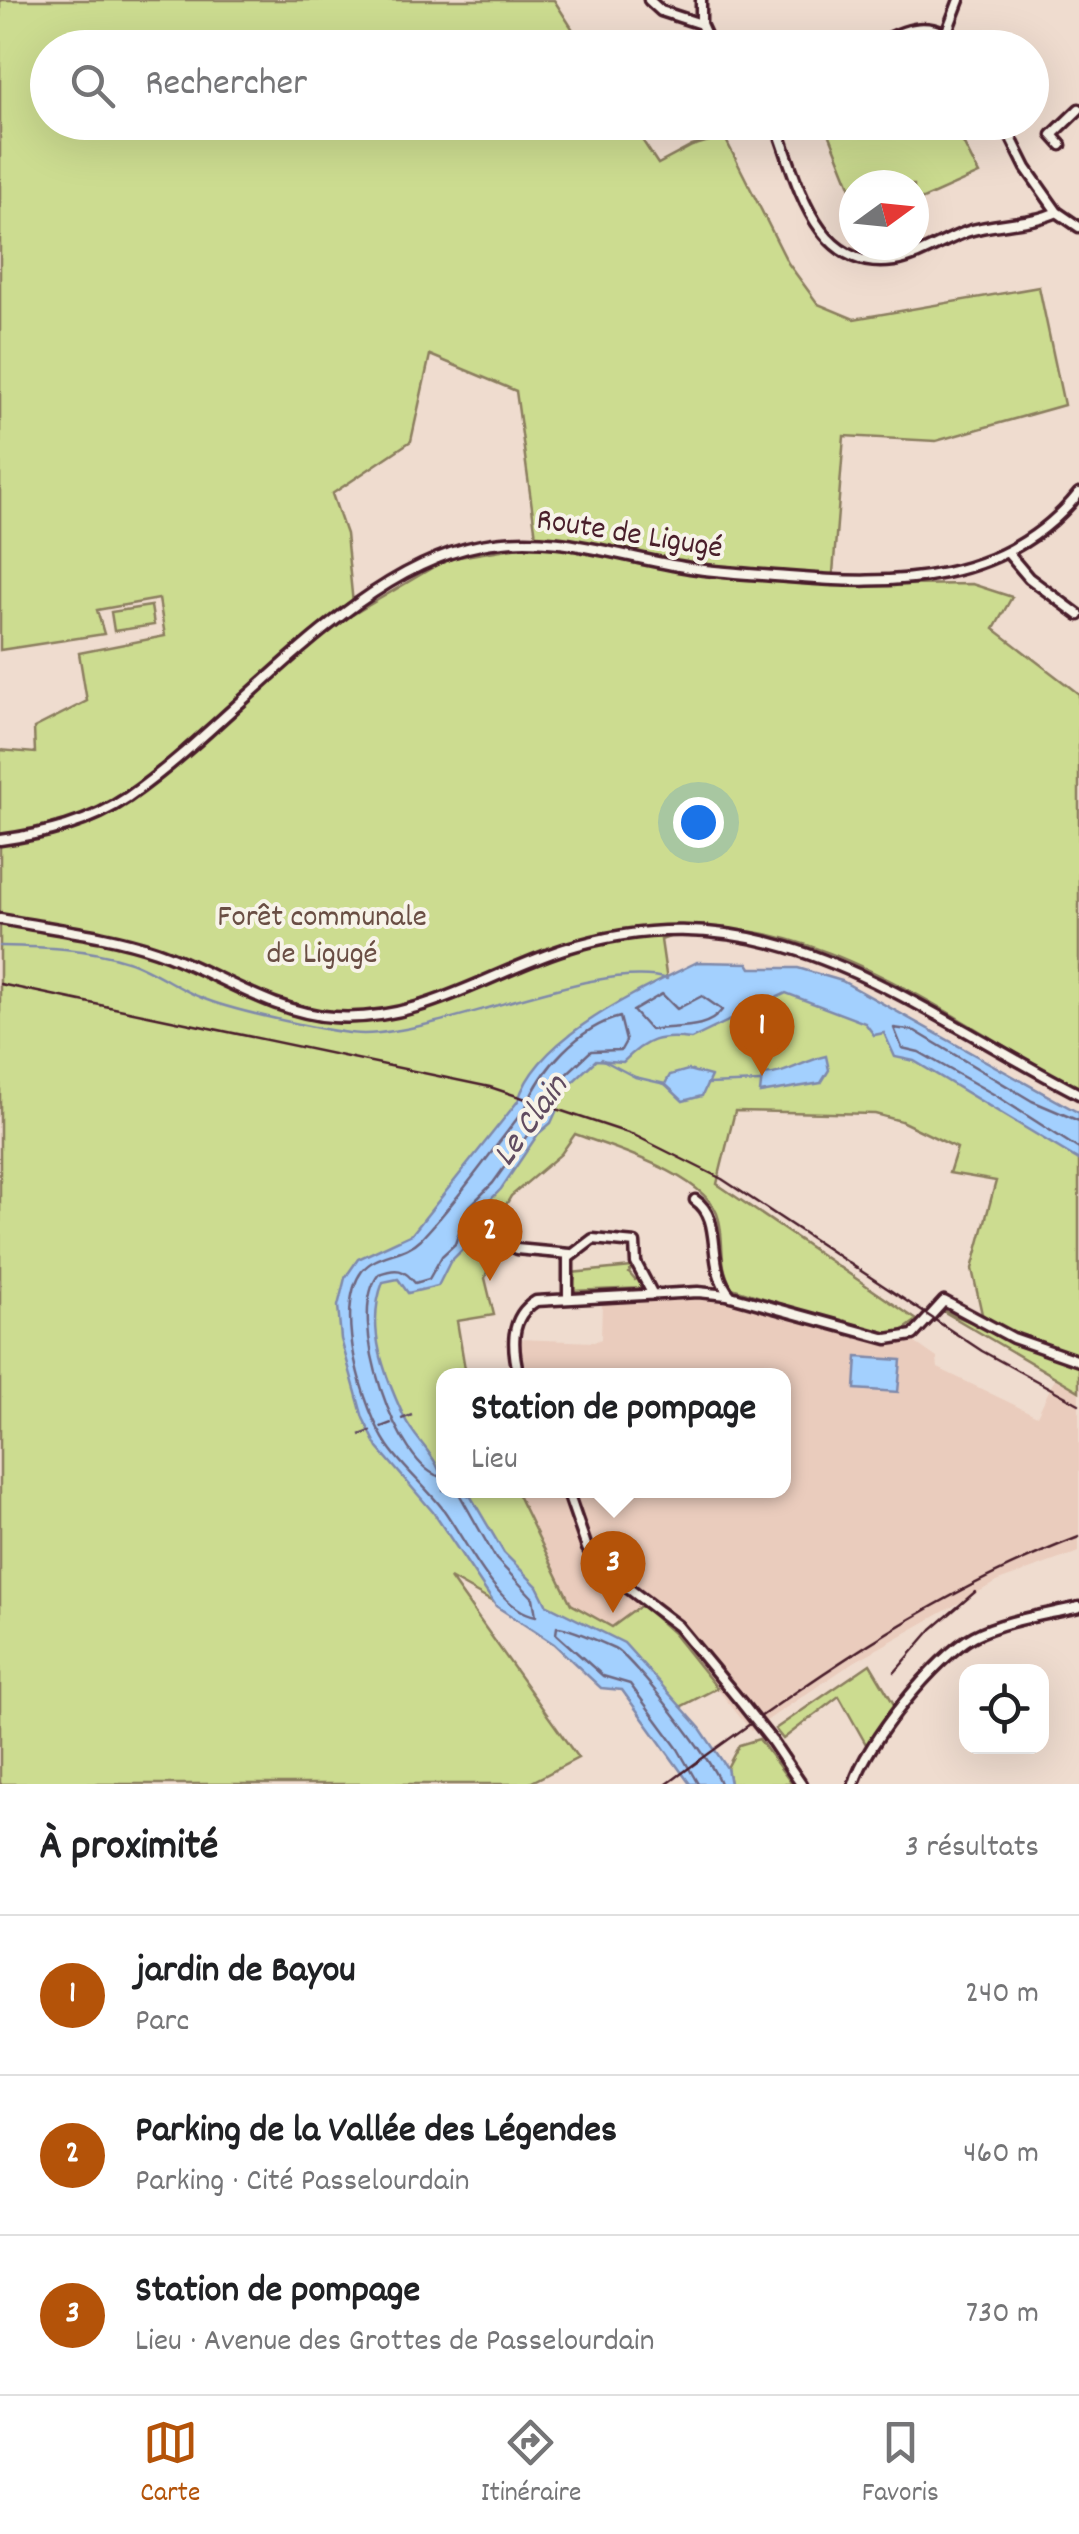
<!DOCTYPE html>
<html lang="fr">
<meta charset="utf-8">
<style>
:root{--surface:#fff;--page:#f2f2f2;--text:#202124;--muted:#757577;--line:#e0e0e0;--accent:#b45309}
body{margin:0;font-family:Dekko,sans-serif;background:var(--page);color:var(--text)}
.controls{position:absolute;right:30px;bottom:30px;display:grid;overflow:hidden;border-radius:20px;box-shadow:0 10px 40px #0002}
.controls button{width:90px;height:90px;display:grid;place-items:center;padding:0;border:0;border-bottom:2px solid var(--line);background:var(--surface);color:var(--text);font:50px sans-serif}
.compass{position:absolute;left:839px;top:170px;width:90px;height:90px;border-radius:50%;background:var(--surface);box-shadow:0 10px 40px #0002;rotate:75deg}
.you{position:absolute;left:698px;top:822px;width:35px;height:35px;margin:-25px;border:8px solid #fff;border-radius:50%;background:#1a73e8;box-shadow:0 0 0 15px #1a73e833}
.badge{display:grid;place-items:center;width:65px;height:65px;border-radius:50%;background:var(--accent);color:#fff;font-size:32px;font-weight:700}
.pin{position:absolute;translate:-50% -82px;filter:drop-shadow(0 2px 5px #0008)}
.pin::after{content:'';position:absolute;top:52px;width:35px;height:30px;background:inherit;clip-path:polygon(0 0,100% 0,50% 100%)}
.popup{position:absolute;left:436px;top:1368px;width:355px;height:130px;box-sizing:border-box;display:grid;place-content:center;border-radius:20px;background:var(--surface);filter:drop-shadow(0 2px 8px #0005);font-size:32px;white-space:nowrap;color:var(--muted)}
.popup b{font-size:38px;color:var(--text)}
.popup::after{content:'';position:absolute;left:50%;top:100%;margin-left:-20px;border:20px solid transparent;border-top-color:var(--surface)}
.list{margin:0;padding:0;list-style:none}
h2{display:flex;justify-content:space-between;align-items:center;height:130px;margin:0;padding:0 40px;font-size:42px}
h2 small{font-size:32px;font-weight:400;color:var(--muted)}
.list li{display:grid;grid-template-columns:65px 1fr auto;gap:30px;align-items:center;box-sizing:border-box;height:160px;padding:0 40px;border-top:2px solid var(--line)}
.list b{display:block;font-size:38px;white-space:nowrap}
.list p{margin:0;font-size:32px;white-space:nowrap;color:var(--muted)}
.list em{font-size:32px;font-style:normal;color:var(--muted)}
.icon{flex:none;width:55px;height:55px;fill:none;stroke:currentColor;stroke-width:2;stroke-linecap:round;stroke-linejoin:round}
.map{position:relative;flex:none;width:1079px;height:1784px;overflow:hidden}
.search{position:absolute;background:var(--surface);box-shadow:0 10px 40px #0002;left:30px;right:30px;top:30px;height:110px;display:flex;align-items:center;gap:25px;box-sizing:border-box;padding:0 35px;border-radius:55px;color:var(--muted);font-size:38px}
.sheet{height:610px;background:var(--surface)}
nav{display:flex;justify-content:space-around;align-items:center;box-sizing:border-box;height:140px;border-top:2px solid var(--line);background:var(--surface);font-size:28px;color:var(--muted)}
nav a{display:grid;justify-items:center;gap:5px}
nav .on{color:var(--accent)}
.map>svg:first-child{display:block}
.built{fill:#eaccbd}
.green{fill:#ccdc90;stroke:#8b7e5e;stroke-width:2.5;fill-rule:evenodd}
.water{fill:#a3d0fe;stroke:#7f89aa;stroke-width:2.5}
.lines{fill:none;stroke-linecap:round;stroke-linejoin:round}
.shore{stroke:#6e667f;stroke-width:2.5}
.stream{stroke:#7f89aa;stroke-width:2.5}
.ferry{stroke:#604b60;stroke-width:2.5;stroke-dasharray:12 10;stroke-linecap:butt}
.minor-casing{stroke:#4a1f2b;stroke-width:15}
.minor{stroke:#f7f3e8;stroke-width:8}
.rail{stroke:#4a1f2b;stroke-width:2.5}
.minor-bridge-casing{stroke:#4a1f2b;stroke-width:15;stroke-linecap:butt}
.minor-bridge{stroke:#f7f3e8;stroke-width:8}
.labels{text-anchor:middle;stroke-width:8;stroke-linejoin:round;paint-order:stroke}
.street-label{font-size:32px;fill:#4a1f2b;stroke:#f7f3e8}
.park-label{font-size:32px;fill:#6a4e44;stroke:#f7f3e8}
.water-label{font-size:35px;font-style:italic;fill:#604b60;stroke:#f7f3e8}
</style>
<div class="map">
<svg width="1079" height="1784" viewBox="0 0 1079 1784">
<rect width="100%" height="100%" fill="#efdccf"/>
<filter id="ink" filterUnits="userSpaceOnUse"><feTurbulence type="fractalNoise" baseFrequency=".01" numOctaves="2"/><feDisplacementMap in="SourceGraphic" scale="20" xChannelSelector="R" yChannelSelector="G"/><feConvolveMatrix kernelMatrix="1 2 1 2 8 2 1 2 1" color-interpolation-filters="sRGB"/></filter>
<g filter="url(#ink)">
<path class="built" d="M672,1295l34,1 181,46h27l23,16 1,10 99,48 18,-38 24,13v161l-81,29 -144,81 -103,69 -78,-98 -31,-27 -30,21 -41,-23 -55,-113 267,-1v-114l-259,-1 -5,-36 75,3 7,-3 1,-38z"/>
<path class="green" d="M0,0h554l30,47 -536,1v74l583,1 27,41 34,-18 78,-23 -45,15 63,125 30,41 36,15 185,-32 25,118 -128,36 -92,-5 -12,150 140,-2 40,13 -18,32 85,65v395c-112,-58 -287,-199 -418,-149l7,48 60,-14 104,25 247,151v208l-67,-24 -30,-20 -10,-45 24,-88 -47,-8 8,-25 -56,-27 -26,-7 -140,-3 -18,73 200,136 -19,14 -20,1 -146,-47c-14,-24 -7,-43 -13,-68 -9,-44 -106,-72 -144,-86l-14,20 -50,42 -29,50 13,2 -10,30 9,37 -37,6 9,54 -23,1v114l73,1 55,113 41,23 30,-22 31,28 44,55 -37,19 -230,-129 128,180 -50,26h-528v-1034l35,3 -1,-25 53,-27 -8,-48 86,-17 -6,-37 -62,11 7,24 -104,16zM430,355l86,36 21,153 -90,15 -93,55 -8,-80 -14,-40 79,-53z
M825,123h128l26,51 -65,29v-18h-60v11z
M151,606l3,19 -40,6 -3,-19z
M632,1267l-3,6 6,7 5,-3 6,11 -75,3 4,-15 -4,-3z
M941,1310l138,55v26z
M870,1664l25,42 -28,40 -28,-50 -56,43 -8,-10z
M759,1739l33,45h-62l-3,-16 12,-23z"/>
<path class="water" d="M697,962l51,1 3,5h47l44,13 237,132v47l-165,-99 -19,-4 -11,-24 -10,2 -9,-12 -79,-30 -95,46c-32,-4 -45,0 -68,23l-27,-2 -29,27 -16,36 -13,11 -37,55 -31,32 -6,27 -14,14 -12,24 -30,7 -10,-14 -15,3c-18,46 2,94 21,135 13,27 39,42 39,73l18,1 10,6 33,56 33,33 9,18 78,39 76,85 27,40 3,16h-40l-68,-94 -21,-2 -47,-44 -58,-38 -63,-94 -55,-64 -15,-30 -22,-79 -3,-33 7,-28 13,-19 54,-25 106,-133c19,-65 122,-110 179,-139z
M826,1056l3,14 -8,13 -61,10 2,-18c24,0 41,-14 64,-19z
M688,1070l23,6 -9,20 -19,5 -18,-17 5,-9z
M857,1357l44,3 -3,32 -43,-3z"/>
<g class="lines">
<path class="shore" d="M662,994l15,15 25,-13 20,14c-16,22 -49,15 -72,20l-17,-19z
M1079,1121l-47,-20 -117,-70 -21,-3 8,20 17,4 76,43 84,54
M443,1477c-45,-5 -99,-161 -64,-203 18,-7 25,-5 36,9l14,-4 13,-23 13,-12 12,-35 26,-26 53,-74 13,-28 32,-30 30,-1 5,-9 -6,-24c-41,10 -79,52 -94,90 -34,44 -67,91 -105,132 -17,17 -45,14 -59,32 -29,38 1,139 26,175 16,23 38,41 55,63 23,31 54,101 93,107l-3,-18 -37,-39 -39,-69
M698,1784l-20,-35 -48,-65 -27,-8 -47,-42 1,-7c10,0 46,16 57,21 17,8 102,116 106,136"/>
<path class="stream" d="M0,946c43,1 87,2 127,15 28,9 49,27 75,37 28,12 134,36 162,36 85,-2 235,-75 303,-55
M601,1059l34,18 30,7
M707,1084l54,-2"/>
<path class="ferry" d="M360,1435l52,-20"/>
<g class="minor-casing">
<path id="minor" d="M649,0l12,11 40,13
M701,0v24l11,24
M946,34l13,-34
M872,48c33,-21 61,-31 91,0
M775,122c22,57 39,151 119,139 25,-4 48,-20 72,-29 29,-10 63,-7 91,-20l22,15
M1003,122l23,46 31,44
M1061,145l-9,-10 27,-26
M1007,552l22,26 50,37
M0,840c45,-6 90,-17 128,-43 108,-75 224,-228 353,-252 74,-14 137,12 209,23 32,5 65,6 98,9 106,9 218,8 291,-84
M0,919c52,10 106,15 156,32 58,20 116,62 177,66 87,6 153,-43 231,-68 206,-65 344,57 515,145
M695,1200c30,20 9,66 36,96
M516,1249l54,5
M568,1299v-41l25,-19 42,4 1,20 16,30
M519,1376c-7,-28 -10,-59 17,-75l162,-9 29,3 160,44 26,-4 31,-34 69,37 66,23
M567,1490l20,58 12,18 79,60 63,76
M772,1741l29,43
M854,1784c11,-40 83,-129 120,-148 31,-16 72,-21 105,-29"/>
</g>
<use href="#minor" class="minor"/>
<path class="rail" d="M0,984l490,103 144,48 88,44 260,172 97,53
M895,1672l37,-43 43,-37
M667,1784c131,-95 259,-189 412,-247"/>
<g class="minor-bridge-casing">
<path id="minor-bridge" d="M741,1702l31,39"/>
</g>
<use href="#minor-bridge" class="minor-bridge"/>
</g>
</g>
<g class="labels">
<g class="street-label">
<text transform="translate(630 531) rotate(9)" y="11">Route de Ligugé</text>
</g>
<g class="park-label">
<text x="322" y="925">Forêt communale<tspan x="322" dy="37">de Ligugé</tspan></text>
</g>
<g class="water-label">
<text transform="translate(528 1119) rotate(-54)" y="12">Le Clain</text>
</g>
</g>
</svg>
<div class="controls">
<button><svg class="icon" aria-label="locate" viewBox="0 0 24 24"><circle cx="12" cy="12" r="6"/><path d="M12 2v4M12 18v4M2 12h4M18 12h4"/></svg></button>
</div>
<svg class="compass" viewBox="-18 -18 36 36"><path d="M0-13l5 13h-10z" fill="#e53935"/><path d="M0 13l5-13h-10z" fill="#757577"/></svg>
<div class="you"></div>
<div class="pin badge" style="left:762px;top:1076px">1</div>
<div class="pin badge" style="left:490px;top:1281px">2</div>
<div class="pin badge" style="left:613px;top:1613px">3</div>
<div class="popup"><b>Station de pompage</b>Lieu</div>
<div class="search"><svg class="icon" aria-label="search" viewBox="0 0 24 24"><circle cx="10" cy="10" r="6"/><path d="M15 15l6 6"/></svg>Rechercher</div>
</div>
<section class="sheet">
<h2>À proximité<small>3 résultats</small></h2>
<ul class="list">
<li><span class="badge">1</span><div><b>jardin de Bayou</b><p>Parc</p></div><em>240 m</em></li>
<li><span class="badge">2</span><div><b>Parking de la Vallée des Légendes</b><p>Parking · Cité Passelourdain</p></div><em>460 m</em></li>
<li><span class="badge">3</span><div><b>Station de pompage</b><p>Lieu · Avenue des Grottes de Passelourdain</p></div><em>730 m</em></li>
</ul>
</section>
<nav>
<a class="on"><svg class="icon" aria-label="map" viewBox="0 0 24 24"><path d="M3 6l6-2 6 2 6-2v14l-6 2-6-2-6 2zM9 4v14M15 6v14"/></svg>Carte</a>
<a><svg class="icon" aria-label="directions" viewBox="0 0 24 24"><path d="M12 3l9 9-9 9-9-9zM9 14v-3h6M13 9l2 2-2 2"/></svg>Itinéraire</a>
<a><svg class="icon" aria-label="saved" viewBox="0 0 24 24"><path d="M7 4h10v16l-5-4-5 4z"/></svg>Favoris</a>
</nav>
